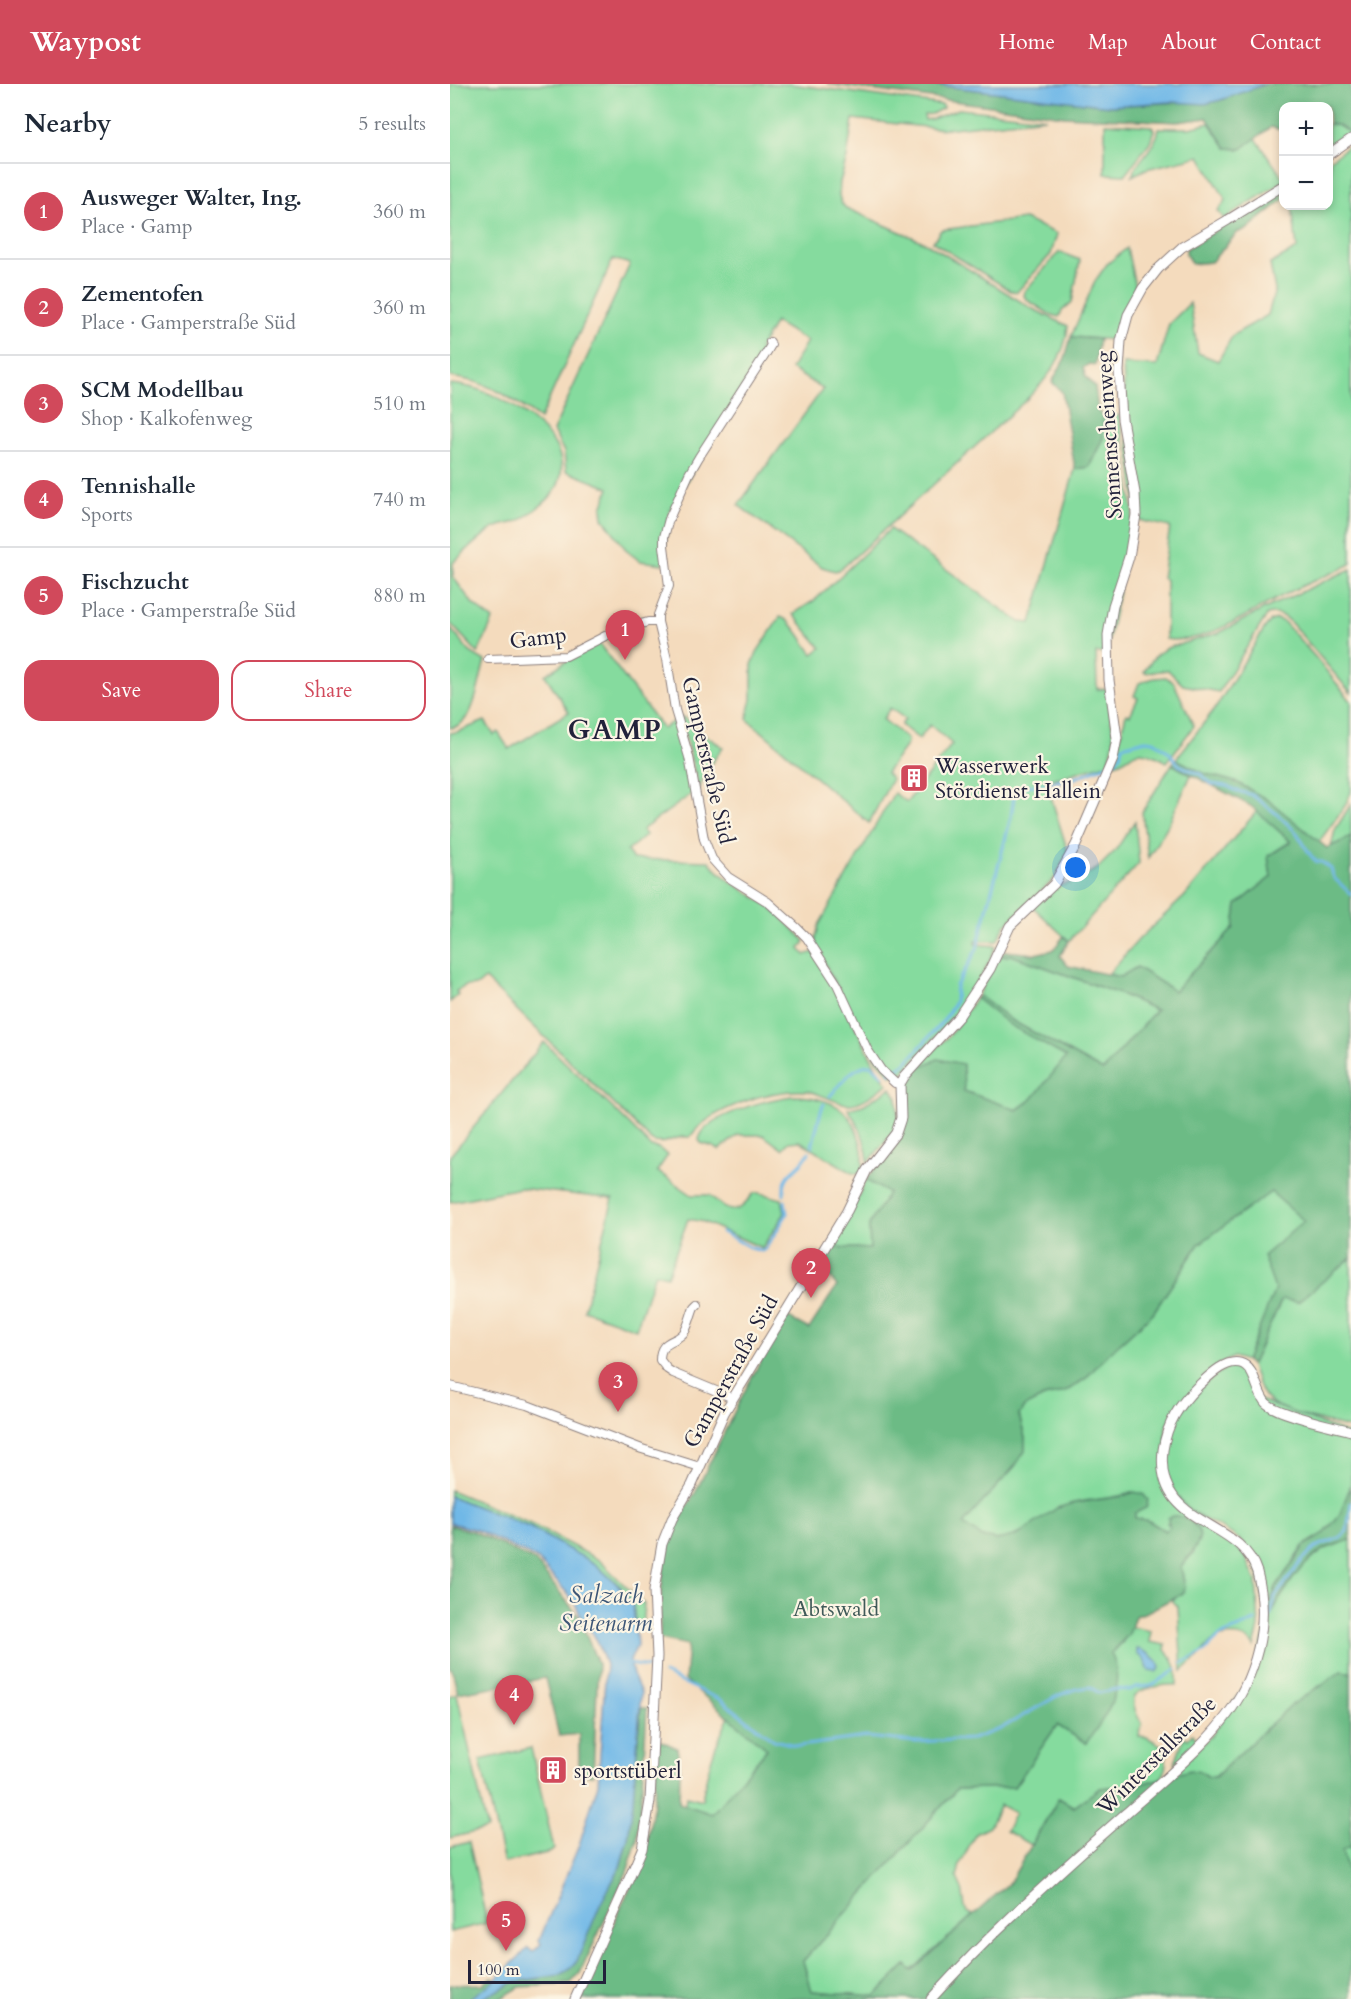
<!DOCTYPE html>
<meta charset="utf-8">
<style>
:root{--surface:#fff;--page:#f6f6f7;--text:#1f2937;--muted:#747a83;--line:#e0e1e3;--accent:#d1495b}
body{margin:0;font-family:Cardo,serif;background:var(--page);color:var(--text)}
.controls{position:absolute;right:18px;top:18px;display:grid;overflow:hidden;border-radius:12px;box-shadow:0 3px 9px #0003}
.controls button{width:54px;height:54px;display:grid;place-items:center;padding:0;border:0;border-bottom:2px solid var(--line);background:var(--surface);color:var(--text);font:30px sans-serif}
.scale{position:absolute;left:18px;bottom:15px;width:138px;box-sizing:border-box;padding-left:6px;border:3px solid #22223b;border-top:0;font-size:16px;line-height:21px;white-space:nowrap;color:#22223b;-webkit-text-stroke:4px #fcf5e5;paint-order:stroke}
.you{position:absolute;left:626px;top:784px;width:21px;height:21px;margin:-15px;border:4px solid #fff;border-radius:50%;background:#1a73e8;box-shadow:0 0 0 9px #1a73e833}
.badge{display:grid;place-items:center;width:39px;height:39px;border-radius:50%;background:var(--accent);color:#fff;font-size:20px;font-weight:700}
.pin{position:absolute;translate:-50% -50px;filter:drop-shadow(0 2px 3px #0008)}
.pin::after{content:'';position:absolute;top:32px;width:21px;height:18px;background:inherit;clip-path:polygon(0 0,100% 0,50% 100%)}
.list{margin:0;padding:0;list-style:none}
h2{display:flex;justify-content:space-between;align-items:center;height:78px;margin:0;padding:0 24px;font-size:26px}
h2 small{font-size:20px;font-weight:400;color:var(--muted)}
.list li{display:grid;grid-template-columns:39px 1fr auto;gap:18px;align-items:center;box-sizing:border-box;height:96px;padding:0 24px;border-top:2px solid var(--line)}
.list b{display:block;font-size:22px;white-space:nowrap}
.list p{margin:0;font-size:20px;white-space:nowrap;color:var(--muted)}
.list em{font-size:20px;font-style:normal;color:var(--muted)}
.actions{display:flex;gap:12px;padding:18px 24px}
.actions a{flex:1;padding:14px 0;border:2px solid var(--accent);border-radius:18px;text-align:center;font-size:21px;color:var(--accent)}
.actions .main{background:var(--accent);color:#fff}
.map{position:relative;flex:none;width:901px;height:1915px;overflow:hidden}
header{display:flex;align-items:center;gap:36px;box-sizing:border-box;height:84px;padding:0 30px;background:var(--accent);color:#fff}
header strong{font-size:28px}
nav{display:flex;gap:33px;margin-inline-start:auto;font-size:21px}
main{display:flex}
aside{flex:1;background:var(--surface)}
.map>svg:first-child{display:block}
.green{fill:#85db9e;stroke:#547e6c;stroke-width:1.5}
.forest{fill:#6cbb85;stroke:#476e60;stroke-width:1.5}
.water{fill:#6fb8e7;stroke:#486d91;stroke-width:1.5}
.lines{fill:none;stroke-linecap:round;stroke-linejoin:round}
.stream{stroke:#6fb8e7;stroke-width:3}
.minor-casing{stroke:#8b7e7c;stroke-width:10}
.tertiary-casing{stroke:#8b7e7c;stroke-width:11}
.minor{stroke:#fff;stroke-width:8}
.tertiary{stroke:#fff;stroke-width:9}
.labels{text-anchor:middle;stroke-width:4.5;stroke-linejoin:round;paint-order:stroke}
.street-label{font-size:22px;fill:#22223b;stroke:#fcf5e5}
.poi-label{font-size:22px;fill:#22223b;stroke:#fcf5e5;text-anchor:start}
.park-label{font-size:22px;fill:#405a59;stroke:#fcf5e5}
.water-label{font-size:24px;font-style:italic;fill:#3d5677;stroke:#fcf5e5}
.district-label{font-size:28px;font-weight:bold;letter-spacing:1.5px;fill:#22223b;stroke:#fcf5e5}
</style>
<header>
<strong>Waypost</strong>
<nav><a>Home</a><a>Map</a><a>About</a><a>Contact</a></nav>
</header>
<main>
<aside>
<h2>Nearby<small>5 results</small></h2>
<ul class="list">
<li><span class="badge">1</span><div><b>Ausweger Walter, Ing.</b><p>Place · Gamp</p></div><em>360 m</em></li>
<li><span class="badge">2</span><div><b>Zementofen</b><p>Place · Gamperstraße Süd</p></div><em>360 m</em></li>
<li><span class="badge">3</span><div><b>SCM Modellbau</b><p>Shop · Kalkofenweg</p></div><em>510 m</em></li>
<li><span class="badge">4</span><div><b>Tennishalle</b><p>Sports</p></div><em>740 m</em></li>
<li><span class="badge">5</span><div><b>Fischzucht</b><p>Place · Gamperstraße Süd</p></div><em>880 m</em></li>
</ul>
<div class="actions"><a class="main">Save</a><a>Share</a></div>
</aside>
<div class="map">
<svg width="901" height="1915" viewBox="0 0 901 1915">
<rect width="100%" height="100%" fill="#fcf5e5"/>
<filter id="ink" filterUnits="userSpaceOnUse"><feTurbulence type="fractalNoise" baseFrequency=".0167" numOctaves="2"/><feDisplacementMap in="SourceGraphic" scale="12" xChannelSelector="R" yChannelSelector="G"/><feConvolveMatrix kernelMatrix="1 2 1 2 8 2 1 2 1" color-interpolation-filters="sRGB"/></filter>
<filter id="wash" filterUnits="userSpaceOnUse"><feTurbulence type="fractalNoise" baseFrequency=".008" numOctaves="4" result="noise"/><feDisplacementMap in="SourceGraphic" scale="24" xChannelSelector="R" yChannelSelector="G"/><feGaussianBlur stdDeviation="1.35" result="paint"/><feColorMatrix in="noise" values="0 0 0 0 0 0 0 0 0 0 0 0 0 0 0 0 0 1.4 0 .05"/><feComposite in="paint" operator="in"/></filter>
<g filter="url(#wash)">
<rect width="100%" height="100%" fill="#f4dbbd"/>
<path class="green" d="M0,0h341l152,21v3l-11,6 -8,1 1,5 7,-1 27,-10 87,9 -102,11 -91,-10 -6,38 -7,25 -1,13 2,8 5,5 82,36 103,64 37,18c-3,32 -21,53 -42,74l-185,169 -6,2 -13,-4 -84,-62 85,-116 -32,-20 16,-28 -32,-19 -16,27 5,3 -94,157 -7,55 -23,-3 -13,-10 -24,-33 -1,-10 7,-20 -43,-17 -2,-19 -11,-21 77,-167 -17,-5 -73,160c-30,-22 -52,-38 -90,-42z
M655,39l46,3 3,4 -4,12 -25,33 -20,-1z
M759,39l18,25 14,1 14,-12 28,41 1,3 -60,38 -6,-8 8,-11 -26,-44 -54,13 -14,7c6,-18 25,-29 27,-48h31z
M878,40l9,1 14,8 -20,16 -2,-3z
M901,60v420c-21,11 -42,18 -63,29 -34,16 -83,53 -122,46v-59l-4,-2 8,-51 -32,-7 -10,-81 2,-1 -5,-33 -2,-41 34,2 12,-42 21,-21 8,50 20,8 15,-26 35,-20 7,-25 -5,-26 27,-15 -5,-43h36l1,-25 2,-4 -1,-17z
M574,135l33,15 -6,20 -34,38 -6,-1 -78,-49 8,-12z
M677,164l9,43c-11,16 -16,30 -20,49l-45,-3 24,-56 12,-17z
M609,168l21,8 -8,42 -10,9 -3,6 -8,-2 -24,-15 -3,-4 1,-5z
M0,300c34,3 64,19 89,42 30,26 31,60 -3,83 -6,4 -13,11 -20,13 -9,3 -17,2 -25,8 -14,9 -26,22 -38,33v14l20,27 20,16 -15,33 -28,-30z
M669,331l6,35 -3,12 4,-1 7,51 -5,36 -22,105h-10l1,36h10l7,51 -5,23 -63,18 22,71 -14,27 -49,46 -8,16h-21l-1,3 21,2c-20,51 -58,88 -94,128l-5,2 -6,-1 -15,-16 -60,-112v-10l3,-12 75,-132 13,9 45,-58 -22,-19 -11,14 -18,-14 4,-6 -15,-11 -7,11 24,20v5l-21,29 6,6 -23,44 -122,-104 5,-20v-34l5,-13 23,-35c12,2 25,27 33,37l8,-6 -28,-34 22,-14 75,-71 130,93 11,1 44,-154 14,-2 14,-29v-21z
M901,485v124l-58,-68c-9,-9 -14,-13 -26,-10l-48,77 -36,-7 -15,-15 -23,3 -1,-2 13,-17 10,-6 52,-15 45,-24z
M827,535l7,3 32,36 35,43v91l-6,14 -26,36 -51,-42 -30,-17 -35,-10 -27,-14 41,-53 49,-80 5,-5z
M0,544l20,24 15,9c-7,21 -9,62 -34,67h-1z
M147,557l66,88 13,-10 11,43 6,31 -51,37 4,5 -19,16 6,8 76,2c18,23 43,32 65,49 11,10 21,21 31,31l-5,8 5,6 9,-3 16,25 48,94 10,13c-11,7 -23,18 -37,20 -15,1 -29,-11 -44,-13 -34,-3 -97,17 -117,46 -16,-3 -23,10 -38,4l-167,-162 -7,6 -12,1 -10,5 2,4 -8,7v-269l7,-1 28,-11 9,14 4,-3 11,17 60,-37 -24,-37z
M716,593l8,6 20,43 -27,36c-9,-5 -25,-14 -34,-8 -7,5 -10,8 -19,10l12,-50 4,1 8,-17 -4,-2 5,-13 15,-5z
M232,633l7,4 3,6 31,20 -18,25 -6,18 -18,-71z
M722,680l19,11 -24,52 -19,31 -6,-46z
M901,720v33l-20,10 4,-17z
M807,727l34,30 -23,15 3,21 -34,28 -3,23 -60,63 -37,-23 -16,9 -13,-3 32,-36 44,-41z
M685,737l4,42 -70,78 -36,-34 22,-20 15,-4 27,-14 18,-18z
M561,871l114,41 31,14 -53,61 -92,-51 -33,-25 21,-38z
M526,914l34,27 57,32 -34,41 -17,12 -52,-19 -48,-23 34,-33z
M94,958l86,83 21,22 7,1 10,7 -11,16 35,24h18c11,10 21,23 35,9 3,-3 6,-9 10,-11 3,-2 21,5 27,6l3,14 -23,35 -58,-26 -16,-3 -21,57 -12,-3 -19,56 -52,-19 29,-111 -93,-11 -70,14v-46z
M441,1004l6,10 1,24 -5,10 -25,31c-1,-20 -8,-37 -20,-54l15,-4z
M342,1012c17,0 35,3 49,13 17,12 25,46 21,64l-8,1 -54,-33 -11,1 -7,7 -19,-14h-25l-19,15 -5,-3 -13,-4 -2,-3c3,-24 71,-41 93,-44z
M416,1096l23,13 -20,32 1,24 -39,-2 17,-29z
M821,1107l34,30 -59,140 -12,-4 -16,8 -52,61 -1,62 50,43 29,22 12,28 3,46 -5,20c-7,-13 -26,-14 -38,-8 -8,4 -12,11 -17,17 -5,5 -12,8 -17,15l-4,-64 -6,-7 11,-7 2,-5 -4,-21 13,-15 -27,-30 2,5 -4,4 -16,-10 -15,-3v-26c-21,8 -43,6 -64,12 -29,9 -55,46 -88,33 -7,-3 -13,-9 -19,-13l52,-58 10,-28 -6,-23 5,-8 20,-10 21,-5 20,-13 24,-26 44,-40 46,-69z
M901,1174v171c-20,-6 -75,-17 -87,-33 -6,-9 -9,-21 -13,-30l31,-67 16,3z
M781,1282l10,2 4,3 15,29 91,35v50l-11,29 -15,19 -22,13 -27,41 -10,27c-5,-22 -6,-47 -19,-66 -13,-18 -40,-24 -57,-38 -21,-17 -30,-48 -22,-74 8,-26 39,-59 63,-70z
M0,1406l81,34 68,36 45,44 -2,24 -6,1 -3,-25 -12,-17 -26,-23 -65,-37 -80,-31z
M901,1454v135l-9,-2 -52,35 -75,71h-6l-8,-5 -29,2 40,-39 40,-60 16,-53 9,-19 23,-35 25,-19 25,-9z
M682,1543l19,4 -2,11 17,3 -1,5c11,12 13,19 12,35 -8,-1 -38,3 -42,11 -4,7 2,21 7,27l-3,13 8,1 20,12 -2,23 -4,6 -22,7 -39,3 -26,19 -15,-9 -28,47 -25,-14 9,-18 -15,-8 -11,22 -12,6 -3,4 -14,27 -3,14 5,11 3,18 2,5 6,3 -62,56 -5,-6 -31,31 -64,-5 -8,-30 154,-172 57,-2 43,-62 29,18 25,-90 11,-10z
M7,1610l30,135 -37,9v-142z
M279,1633l38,32 -55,65 -27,-9 1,-9 16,4c6,-34 12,-52 27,-83z
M742,1650l4,4v7l-22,20 10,-28 4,2z
M81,1664l23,101 -3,3 -47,11 -24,-103z
M19,1758l18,81 -37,9v-85z
M901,1762v57l-6,-14 -4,-38z"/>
<path class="forest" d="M377,0h99l184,22 111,-6 45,-16h85v49l-14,-8 -8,-1 -1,-18h-44l-1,25 -12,-4 -30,22 -14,-1 -20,-30 -30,4 -113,-6z
M833,105v11l-37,30 -8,2 -27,30 -19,2 -6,-9v-6z
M621,253l28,2 -4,26 -6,-1 -6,4 3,9 9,10 3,24 5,6v21l-14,29 -14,2 -13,-77 -10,-10 13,-24z
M726,675l27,14 35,10 30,17 59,48 24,-11v421l-53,44 -16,-3 -31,67 -5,-5 29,-72 -12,-33 41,-35 -33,-29 -72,52 -46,69 -44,40 -24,26 -20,13 -21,5 -20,10 -5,8 6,23v13l-10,15 -52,58 19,13 15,3 21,-5 39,-27 17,-5 50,-7 10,-4 9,2 5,6 -2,8 -11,5v5l14,3 16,10 4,-4 -1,-9c7,-4 12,-2 18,1 28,14 6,33 -5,48l4,21 -2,5 -36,19 -12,4 -6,18 -18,19c16,34 -5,64 -25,90l-29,-18 -43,62 -57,2 -154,172 9,30 63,5 31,-31 6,6 98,-89 49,-84 15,9 26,-19 39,-3 51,-15 11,2 8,5h6l75,-71 52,-35 9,2v173l-9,5 7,26 -4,12 6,14v96h-772l65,-142 10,-54 3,-64 20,9 3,21 -1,34 33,11 55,-65 -82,-69 3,-35 -28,-6c0,-34 1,-67 10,-100 5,-17 18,-33 26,-48 29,-59 55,-119 91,-174l22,12 28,-43c-14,-16 -16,-19 -6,-39l39,2 -1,-24 19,-32 -22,-13 38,-49 4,-46 8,-17 22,-9 25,5 1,27 53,19 16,-12 33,-41 -56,-32 -34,-27 2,-3 33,25 92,51 53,-61 -31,-14 -114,-41 -12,2 6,-6 30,3 18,-4 11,-14 5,5 -9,15 8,10 52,11 17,-10 37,24 60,-63 3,-23 34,-28 -3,-21 23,-14 -40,-36 -79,-42z
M901,1401l-1,55c-8,3 -19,5 -27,10 -26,17 -43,44 -55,72l-2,-8 10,-27 28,-41 21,-13 15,-19z
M0,1441l25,7 60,29 44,56 19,47 -5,111 -14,-1v-40l-20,2 -14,-58 -87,15 -6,-23 -2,-2z
M191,1624h6l-6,95 -4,38 -10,31 -47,101 -10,11 -50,3 -20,12h-50v-14l33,-1 9,-7 9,11 13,-6 46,-7 60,-108 8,-29z"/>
<path class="water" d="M476,0h340l-45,16 -16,4 -34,-2 -61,4z
M0,1412l79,31 66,37 25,23 13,18 4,40 -7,16 3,14 8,18 -8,109 -5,36 -8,29 -20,38 -23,56 -8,9 -9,5 -46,7 -33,17h-13l25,-17 35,-34 5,4 8,-8 -2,-3 40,-96 19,-61 8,-119 -9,-25 -15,-21 -8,-18 -37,-42 -60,-29 -27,-7z
M687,1565c8,1 22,11 23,19l-4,4 -7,-1 -5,-12 -7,-5z"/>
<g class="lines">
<path class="stream" d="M666,677l4,-5 2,-10 24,-6 8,1 15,11 10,13 21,9 12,10 15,2 7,4 18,5 25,19 20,19 14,23 6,6h5l9,7 3,9 17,16
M440,989l16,-10 38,-43 11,-18 1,-16 21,-37 2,-9 32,-123 4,-27 8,-4 15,-1 37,-7 32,-13
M380,1012c11,-12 23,-32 42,-31l11,11
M362,1062c3,-9 8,-37 12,-42
M334,1110c-2,-24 18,-24 25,-42
M272,1148l29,16 11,3 4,-3 21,-34 -2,-13
M820,1533l5,-20 27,-37 16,-14 21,-8 8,-7 4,-28
M732,1579l22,-11 16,-16 35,-15
M179,1580l19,3
M214,1590l57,26 53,40 25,6 67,-9 50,5 56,-3 28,-10 57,-33 19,-7 14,-2 9,6 17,-4 14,1 6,-3 15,-1c8,-7 17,-9 25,-17"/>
</g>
</g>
<g filter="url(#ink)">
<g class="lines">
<g class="minor-casing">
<path id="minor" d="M320,258l1,3 -6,10 -66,102 -10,17 -20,45 -5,18v9l5,40 -11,29v7l9,37 8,51 14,47 15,82 8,20 16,18 40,25 29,26 10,10 30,46 30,65 14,21 14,13 5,1
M38,575l78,-3 47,-24 35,-10h10
M247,1220l-3,3c-3,7 -5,17 -9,24 -8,13 -25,7 -25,29l7,9 6,4 60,25
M0,1302l77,19 115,44 58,18"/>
</g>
<g class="tertiary-casing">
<path id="tertiary" d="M878,71l23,-16
M125,1915l61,-136 6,-14 8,-48 7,-145 -3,-66 8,-46 10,-25 20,-34 32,-72 123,-202 20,-41 29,-37 5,-15 -1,-34 4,-7 55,-61 31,-47 20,-43 44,-42 22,-39 37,-86 4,-21 -8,-58 -1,-45 5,-29 16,-49 7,-42 -1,-22 -13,-74 -3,-48 2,-30 7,-26 15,-27 15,-19 24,-22 46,-27 56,-35
M481,1915c59,-66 127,-126 194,-185 38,-34 97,-80 119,-126 17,-36 24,-76 13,-116 -17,-55 -103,-44 -94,-122 4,-27 16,-45 35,-64 10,-9 27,-27 42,-23 16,4 16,30 26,40 13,12 67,23 85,28"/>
</g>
<use href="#minor" class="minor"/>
<use href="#tertiary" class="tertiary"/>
</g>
</g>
<defs>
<g id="building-square" transform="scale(1.5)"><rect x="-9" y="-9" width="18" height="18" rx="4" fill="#d1495b" stroke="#fcf5e5"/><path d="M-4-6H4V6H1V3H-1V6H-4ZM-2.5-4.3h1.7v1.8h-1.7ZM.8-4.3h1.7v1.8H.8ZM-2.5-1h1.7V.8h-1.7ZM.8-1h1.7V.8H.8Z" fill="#fff"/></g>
</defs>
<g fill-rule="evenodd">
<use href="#building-square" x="464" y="694"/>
<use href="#building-square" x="103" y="1686"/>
</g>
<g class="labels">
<g class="street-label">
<text transform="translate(658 351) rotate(-94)" y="8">Sonnenscheinweg</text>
<text transform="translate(88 553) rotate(-7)" y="8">Gamp</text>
<text transform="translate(259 676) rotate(77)" y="8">Gamperstraße Süd</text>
<text transform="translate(280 1287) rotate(-61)" y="8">Gamperstraße Süd</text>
<text transform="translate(706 1671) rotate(-45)" y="8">Winterstallstraße</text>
</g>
<g class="poi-label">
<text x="485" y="689">Wasserwerk<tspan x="485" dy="25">Stördienst Hallein</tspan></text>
<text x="124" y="1694">sportstüberl</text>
</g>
<g class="park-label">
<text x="386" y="1532">Abtswald</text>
</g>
<g class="water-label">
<text x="156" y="1519">Salzach<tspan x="156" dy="28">Seitenarm</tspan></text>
</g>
<g class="district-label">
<text x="165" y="655">GAMP</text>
</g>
</g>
</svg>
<div class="controls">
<button>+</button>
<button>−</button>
</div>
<div class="scale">100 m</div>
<div class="you"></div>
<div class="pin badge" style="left:175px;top:576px">1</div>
<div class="pin badge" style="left:361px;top:1214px">2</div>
<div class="pin badge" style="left:168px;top:1328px">3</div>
<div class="pin badge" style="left:64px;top:1641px">4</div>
<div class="pin badge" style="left:56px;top:1867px">5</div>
</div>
</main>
